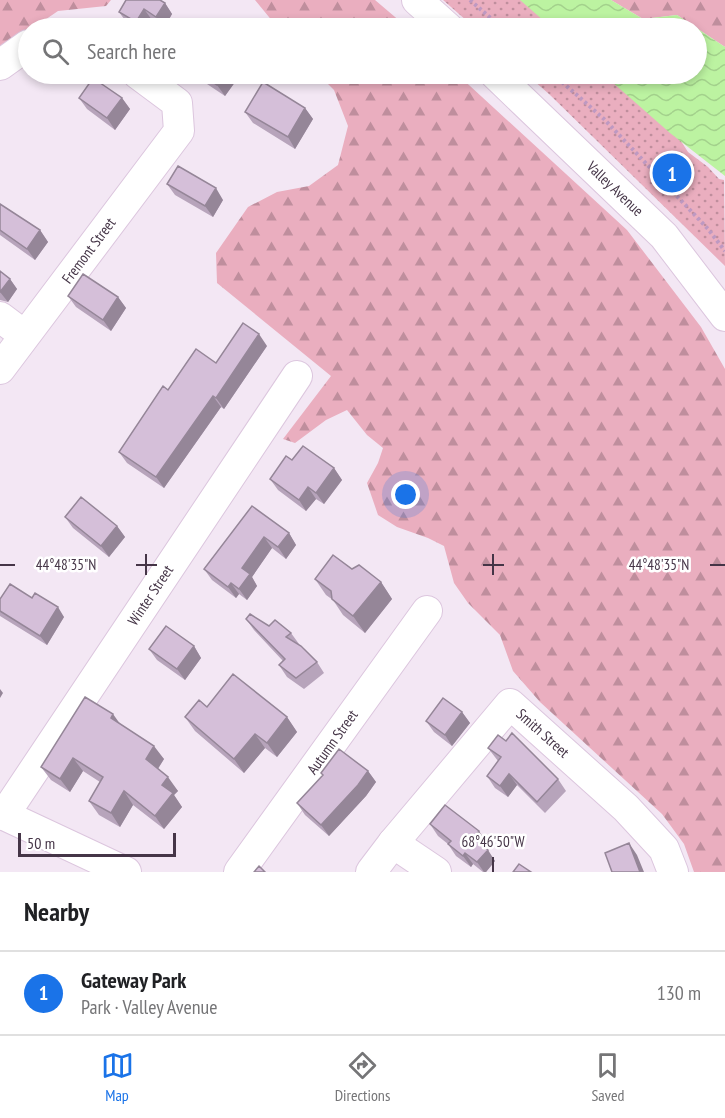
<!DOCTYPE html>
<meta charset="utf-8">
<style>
:root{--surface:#fff;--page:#f2f2f2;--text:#202124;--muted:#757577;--line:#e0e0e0;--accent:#1a73e8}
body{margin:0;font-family:"PT Sans Narrow",sans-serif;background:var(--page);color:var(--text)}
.scale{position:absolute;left:18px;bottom:15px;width:158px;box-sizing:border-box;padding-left:6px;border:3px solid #453547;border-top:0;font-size:16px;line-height:21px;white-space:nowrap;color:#453547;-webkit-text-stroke:4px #fff;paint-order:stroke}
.you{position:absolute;left:406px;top:495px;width:21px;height:21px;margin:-15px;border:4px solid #fff;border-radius:50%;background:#1a73e8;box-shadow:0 0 0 9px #1a73e833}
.badge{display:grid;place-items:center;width:39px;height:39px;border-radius:50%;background:var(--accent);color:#fff;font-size:20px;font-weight:700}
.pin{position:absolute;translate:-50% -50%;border:3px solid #fff;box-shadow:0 2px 6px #0006}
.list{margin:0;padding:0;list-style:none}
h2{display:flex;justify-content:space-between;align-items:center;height:78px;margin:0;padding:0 24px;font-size:26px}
h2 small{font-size:20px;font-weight:400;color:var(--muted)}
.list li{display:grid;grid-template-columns:39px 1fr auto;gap:18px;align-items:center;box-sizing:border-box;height:84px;padding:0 24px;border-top:2px solid var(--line)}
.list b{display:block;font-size:22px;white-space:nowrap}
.list p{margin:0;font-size:20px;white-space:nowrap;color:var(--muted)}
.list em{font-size:20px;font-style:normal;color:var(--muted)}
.icon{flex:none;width:33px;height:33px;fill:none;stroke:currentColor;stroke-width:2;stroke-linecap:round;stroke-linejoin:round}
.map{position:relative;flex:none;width:725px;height:872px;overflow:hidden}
.search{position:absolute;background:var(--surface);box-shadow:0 3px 9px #0003;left:18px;right:18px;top:18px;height:66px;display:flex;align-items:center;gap:15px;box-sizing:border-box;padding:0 21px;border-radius:33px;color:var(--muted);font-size:22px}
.sheet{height:162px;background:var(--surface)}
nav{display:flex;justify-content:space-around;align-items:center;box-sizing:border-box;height:84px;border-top:2px solid var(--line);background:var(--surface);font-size:16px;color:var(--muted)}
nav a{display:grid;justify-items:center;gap:3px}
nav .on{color:var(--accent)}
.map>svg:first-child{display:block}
.forest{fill:url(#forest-firs)}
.park{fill:url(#park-dots)}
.water{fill:url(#water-waves)}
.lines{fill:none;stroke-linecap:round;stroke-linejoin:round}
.minor-casing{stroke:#dcc6de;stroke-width:32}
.path{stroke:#be99c2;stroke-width:4;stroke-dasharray:3 3;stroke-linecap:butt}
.minor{stroke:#fff;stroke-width:30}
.wall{fill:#b7a4bb}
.shaded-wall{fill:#958698}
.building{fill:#d5bfd9;stroke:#958698;stroke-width:1.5}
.ticks{fill:none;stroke:#453547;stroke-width:2}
.labels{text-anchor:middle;stroke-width:5;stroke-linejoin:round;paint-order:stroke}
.street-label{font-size:15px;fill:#453547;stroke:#fff}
.ticks-label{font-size:15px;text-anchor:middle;fill:#453547;stroke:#fff;stroke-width:5;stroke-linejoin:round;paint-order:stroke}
</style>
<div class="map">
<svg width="725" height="872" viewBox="0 0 725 872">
<defs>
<pattern id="forest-firs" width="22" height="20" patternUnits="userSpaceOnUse" patternTransform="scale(1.5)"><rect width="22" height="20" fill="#eaaebf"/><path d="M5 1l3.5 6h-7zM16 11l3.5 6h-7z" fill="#bf8e9d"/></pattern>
<pattern id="park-dots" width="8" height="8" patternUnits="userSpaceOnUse" patternTransform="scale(1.5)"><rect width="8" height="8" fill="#eaaebf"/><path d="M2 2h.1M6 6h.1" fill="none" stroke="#bf8e9d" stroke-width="1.8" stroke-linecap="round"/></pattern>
<pattern id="water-waves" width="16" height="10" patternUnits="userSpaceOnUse" patternTransform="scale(1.5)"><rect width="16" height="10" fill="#bcf3a1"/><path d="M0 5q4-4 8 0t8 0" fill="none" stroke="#a3d18c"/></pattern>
</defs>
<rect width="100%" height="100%" fill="#f3e7f4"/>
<path class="forest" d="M0,0h111l-5,6 -48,5 -25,17h-5v3l-28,20z
M255,0h120l33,28h-130z
M611,0h114v47l-48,-32 -34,4z
M318,74h139l170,156 74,97 24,42v503h-31l-10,-28 -22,-30 -122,-112 -27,-31 -13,-36 -32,-32 -14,-20 -10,-37 -16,-8 -31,-11 -19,-12 -11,-32 11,-20 5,-15 -16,-13 -20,-25 -21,10 -31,23 -12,-4 48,-63 -114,-93 -1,-30 32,-46 29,-15 32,-6 29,-21 10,-39 -14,-36z"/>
<path class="park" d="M443,0h82l31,28h-81z
M526,74h83l72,67 7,11 20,15 11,12 5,1 1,86 -176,-172z"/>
<path class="water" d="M520,0h91l32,19 34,-4 48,32v129l-55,-43 -67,-59h93v-46h-144z"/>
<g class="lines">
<g class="minor-casing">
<g id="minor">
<path d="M417,0l31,28"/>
<path d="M0,65l28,-20"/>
<path id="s1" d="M495,74l169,162 61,80"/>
<path d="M0,317l24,18"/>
<path id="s2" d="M0,369l179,-238 -2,-28 -39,-29"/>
<path d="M0,813l126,59"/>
<path id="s3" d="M4,815l293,-439"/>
<path d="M393,843l43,29"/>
<path id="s4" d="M239,872l188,-261"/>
<path id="s5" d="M371,872l22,-29 117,-139 116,104 38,41 9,23"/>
</g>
</g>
<path class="path" d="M470,0l32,28
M553,74l51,45 104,110 17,22"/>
<use href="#minor" class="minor"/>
</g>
<path class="wall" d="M165,3l7,11 -8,14 -12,-8 -5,8h-12l-8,-5 -8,-11z
M192,74h43l3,4 -13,18z
M79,98h43l8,11 -15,21 -28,-21z
M305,108l8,11 -18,30 -42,-26 -8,-11z
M167,184l56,16 -10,17 -38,-22z
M0,204l40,26 8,12 -13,18 -35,-25z
M0,271l10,8 7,10 -9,13 -8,-2z
M68,296l50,1 8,11 -15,23 -35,-24z
M267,346l-43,63 -3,-2 -57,81 -37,-25 -8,-11 49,-62 48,-27z
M292,460l42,8 8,12 -18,24 -8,-5 -10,12 -28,-21 -8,-11z
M252,506l37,27 7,12 -10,14 -14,-11 -20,29 5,9 -10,14 -8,-6 -3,4 -24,-18 -8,-11z
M65,517l52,9 8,11 -16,20 -36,-29z
M352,569l29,13 11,17 -27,34 -22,-18 -10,-15 -7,-5 -11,-16z
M32,598l32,19 -17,28 -47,-29v-17z
M246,619l45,14 8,11 -1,1 19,17 7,11 -20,16 -17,-12 -8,-12 4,-4 -29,-31z
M194,646l7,12 -16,22 -28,-20 -8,-11z
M207,707l80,10 10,15 -20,25 -12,-9 -21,25 -49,-42 -10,-14z
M462,712l8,11 -18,23 -18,-14 -8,-11z
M120,724l44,35 -6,10 20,22 -4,4 8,12 -18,22 -31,-24 -13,22 -21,-12 -10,-14 11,-19 -17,-11 -13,21 -19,-12 -10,-13z
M488,748l70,31 8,12 -21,22 -28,-28 -9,12 -13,-9 -8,-12 11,-15z
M368,771l8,11 -10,14 -37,40 -24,-21 -8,-12 26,-28 -2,-2z
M430,824l57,19 -3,4 11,14 -9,11h-3l-10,-8 -2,3 -15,-11 -8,-12 -10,-8z"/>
<path class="shaded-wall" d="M165,3l7,11 -8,14 -8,-11z
M144,9l8,11 -5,8h-7l-4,-6z
M225,74h10l3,4 -13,18 -8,-11z
M122,98l8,11 -15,21 -8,-12z
M305,108l8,11 -18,30 -7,-12z
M216,188l7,12 -10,17 -8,-11z
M40,230l8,12 -13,18 -8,-11z
M10,279l7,10 -9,13 -8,-10z
M118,297l8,11 -15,23 -8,-11z
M259,334l8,12 -43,63 -8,-11z
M213,396l8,11 -57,81 -8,-11z
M334,468l8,12 -18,24 -8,-11z
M308,487l8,12 -10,12 -7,-11z
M117,526l8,11 -16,20 -8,-11z
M289,533l7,12 -10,14 -8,-12z
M264,537l8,11 -20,29 5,9 -10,14 -8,-11 3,-21z
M381,582l11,17 -27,34 -12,-17z
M231,583l8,11 -3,4 -8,-11z
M58,607l6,10 -17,28 -7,-9z
M194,646l7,12 -16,22 -8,-11z
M0,689l3,4 -3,5z
M462,712l8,11 -18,23 -7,-11z
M113,714l10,14 -12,-10z
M287,717l10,15 -20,25 -10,-14z
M255,734l10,14 -21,25 -10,-14z
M154,746l10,13 -9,14 -9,-14z
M73,758l10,13 -13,21 -10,-13z
M368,771l8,11 -10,14 -37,40 -8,-11z
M509,774l8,11 -9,12 -8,-11z
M168,777l10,14 -4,4 8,12 -18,22 -9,-13 7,-31z
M124,791l9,14 -13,22 -9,-14z
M479,831l8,12 -6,7 -8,-12z
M629,843l8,12 7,17h-4z
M488,850l7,11 -9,11h-2l-7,-10z
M465,853l8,11 -2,3 -8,-11z"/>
<path class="building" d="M126,0h34l5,3 -9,14 -12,-8 -8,13 -17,-10z
M200,74h25l-8,11z
M93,78l29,20 -15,20 -28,-20z
M263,82l42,26 -17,29 -43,-25z
M178,166l38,22 -11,18 -38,-22z
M0,204l40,26 -13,19 -27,-19z
M0,271l10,8 -10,13z
M83,274l35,23 -15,23 -35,-24z
M243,323l16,11 -43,64 -3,-2 -57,81 -37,-25 44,-66 5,4 28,-41 20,14z
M303,446l31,22 -18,25 -8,-6 -9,13 -29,-21 16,-23 6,4z
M81,497l36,29 -16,20 -36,-29z
M252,506l37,27 -11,14 -14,-10 -22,31 8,6 -11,15 -8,-6 -3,4 -24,-18z
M333,555l19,14 7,-4 22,17 -28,34 -21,-17 -1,-8 -16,-12z
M10,584l22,14 3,-5 23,14 -18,29 -40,-25v-12z
M250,614l19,12 6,-6 16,13 -5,4 15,9 16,16 -21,16 -17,-13 6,-6 -39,-40z
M166,626l28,20 -17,23 -28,-20z
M233,674l54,43 -20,26 -12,-9 -21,25 -49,-42 14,-17 8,7z
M85,697l28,17 -2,4 43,28 -8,13 22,18 -6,8 11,8 -18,23 -31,-25 -13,22 -22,-12 14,-24 -30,-19 -13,21 -19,-12z
M443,698l19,14 -17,23 -19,-14z
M512,733l46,46 -21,23 -28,-28 -9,12 -13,-10 14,-19 -13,-9 10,-13 8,6z
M339,749l29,22 -10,14 -37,40 -24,-22 26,-28 -2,-2z
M445,805l34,26 -6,7 15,12 -11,12 -12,-9 -2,3 -15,-12 3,-3 -21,-17z
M629,843l11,29h-28l-7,-19z
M519,864l12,8h-18z
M259,866l6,6h-11z"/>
<path class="ticks" d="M146,554v21M493,554v21M0,565h15M136,565h21M483,565h21M710,565h15M493,857v15"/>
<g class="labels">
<g class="street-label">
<text dy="5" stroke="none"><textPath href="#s1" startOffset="166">Valley Avenue</textPath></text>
<text dy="5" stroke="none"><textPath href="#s2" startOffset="148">Fremont Street</textPath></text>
<text dy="5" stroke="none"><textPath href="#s3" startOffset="264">Winter Street</textPath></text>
<text dy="5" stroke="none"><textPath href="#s5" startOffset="262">Smith Street</textPath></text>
<text dy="5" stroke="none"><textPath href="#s4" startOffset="160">Autumn Street</textPath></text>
</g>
</g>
<g class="ticks-label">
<text x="66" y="570">44°48'35"N</text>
<text x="659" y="570">44°48'35"N</text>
<text x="493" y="847">68°46'50"W</text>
</g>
</svg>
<div class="scale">50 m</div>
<div class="you"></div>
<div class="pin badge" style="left:672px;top:173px">1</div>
<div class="search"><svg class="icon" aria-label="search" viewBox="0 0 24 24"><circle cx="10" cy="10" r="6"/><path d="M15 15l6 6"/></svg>Search here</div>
</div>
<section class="sheet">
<h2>Nearby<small></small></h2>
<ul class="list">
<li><span class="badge">1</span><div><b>Gateway Park</b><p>Park · Valley Avenue</p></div><em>130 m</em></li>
</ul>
</section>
<nav>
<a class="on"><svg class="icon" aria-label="map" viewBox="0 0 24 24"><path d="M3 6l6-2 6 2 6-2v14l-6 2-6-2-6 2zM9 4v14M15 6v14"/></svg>Map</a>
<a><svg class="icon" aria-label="directions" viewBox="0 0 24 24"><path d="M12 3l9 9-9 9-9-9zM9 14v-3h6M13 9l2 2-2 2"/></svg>Directions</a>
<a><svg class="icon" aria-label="saved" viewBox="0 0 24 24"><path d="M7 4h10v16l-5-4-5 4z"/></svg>Saved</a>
</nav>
